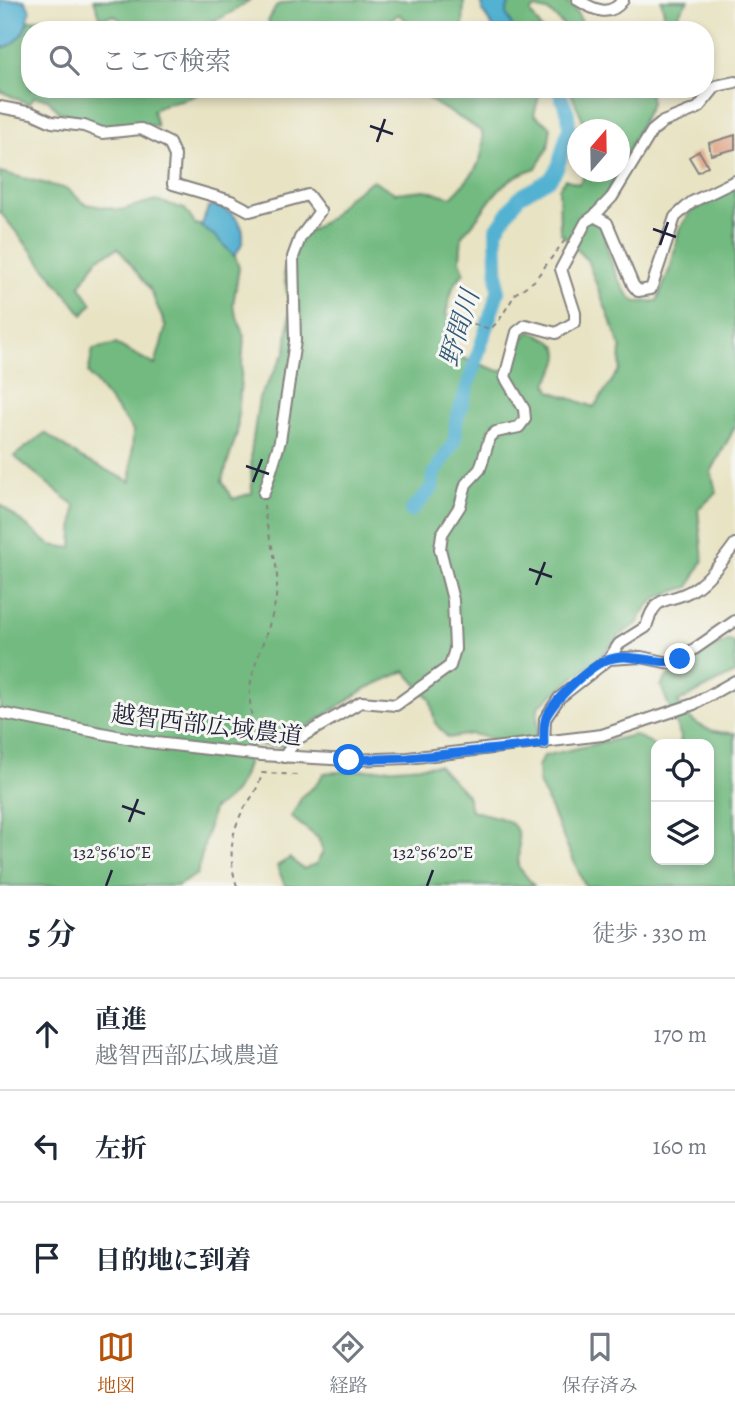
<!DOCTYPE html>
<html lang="ja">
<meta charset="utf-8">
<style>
:root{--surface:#fff;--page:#f6f6f7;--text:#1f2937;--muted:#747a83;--line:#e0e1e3;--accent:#b45309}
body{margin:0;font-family:Alegreya,"Noto Serif JP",serif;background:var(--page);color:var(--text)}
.controls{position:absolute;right:21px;bottom:21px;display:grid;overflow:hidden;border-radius:14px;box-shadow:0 4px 10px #0003}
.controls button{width:63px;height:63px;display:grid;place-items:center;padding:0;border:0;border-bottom:2px solid var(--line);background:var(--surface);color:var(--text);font:35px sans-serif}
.compass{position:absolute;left:567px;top:119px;width:63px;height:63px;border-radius:50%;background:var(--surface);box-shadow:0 4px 10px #0003;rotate:20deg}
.stop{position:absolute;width:21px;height:21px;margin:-16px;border:5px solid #1a73e8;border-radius:50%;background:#fff}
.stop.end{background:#1a73e8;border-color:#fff;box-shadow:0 2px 7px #0008}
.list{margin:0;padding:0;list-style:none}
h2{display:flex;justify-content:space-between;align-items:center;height:91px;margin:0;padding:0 28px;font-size:30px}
h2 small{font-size:23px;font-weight:400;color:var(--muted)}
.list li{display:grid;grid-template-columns:46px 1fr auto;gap:21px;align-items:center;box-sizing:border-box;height:112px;padding:0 28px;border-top:2px solid var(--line)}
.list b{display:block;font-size:26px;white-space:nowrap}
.list p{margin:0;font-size:23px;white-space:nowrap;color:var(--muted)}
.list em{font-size:23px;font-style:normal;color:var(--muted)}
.icon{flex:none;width:38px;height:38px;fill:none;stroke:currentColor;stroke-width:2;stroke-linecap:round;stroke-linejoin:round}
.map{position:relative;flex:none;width:735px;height:886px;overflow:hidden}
.search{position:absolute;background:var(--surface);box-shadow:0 4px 10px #0003;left:21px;right:21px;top:21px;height:77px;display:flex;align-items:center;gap:18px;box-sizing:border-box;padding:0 24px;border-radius:28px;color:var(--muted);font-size:26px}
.sheet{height:427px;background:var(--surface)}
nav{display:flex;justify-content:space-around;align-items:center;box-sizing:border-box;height:98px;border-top:2px solid var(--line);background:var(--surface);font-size:19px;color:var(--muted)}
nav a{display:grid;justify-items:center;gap:4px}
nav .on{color:var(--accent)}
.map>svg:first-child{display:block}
.forest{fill:#72ba80;stroke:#4a6e5e;stroke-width:2}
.water{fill:#53b1d1;stroke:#3a6a86;stroke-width:2}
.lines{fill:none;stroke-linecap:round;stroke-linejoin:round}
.river{stroke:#53b1d1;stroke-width:14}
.building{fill:#e1ac92}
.minor-casing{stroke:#85827f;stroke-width:14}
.path{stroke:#85827f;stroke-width:2;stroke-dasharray:5 5;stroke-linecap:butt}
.minor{stroke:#fff;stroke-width:10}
.route{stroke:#1a73e8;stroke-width:9}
.ticks{fill:none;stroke:#22223b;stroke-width:2.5}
.labels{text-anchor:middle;stroke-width:6;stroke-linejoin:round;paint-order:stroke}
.street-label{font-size:24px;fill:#22223b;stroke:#f6f6f2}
.water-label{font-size:26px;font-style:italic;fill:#365b77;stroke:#f6f6f2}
.ticks-label{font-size:18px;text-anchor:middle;fill:#22223b;stroke:#f6f6f2;stroke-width:6;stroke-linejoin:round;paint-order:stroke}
</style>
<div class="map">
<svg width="735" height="886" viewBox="0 0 735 886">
<rect width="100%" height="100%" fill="#f6f6f2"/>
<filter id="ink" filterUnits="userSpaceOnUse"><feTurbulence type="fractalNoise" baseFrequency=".0143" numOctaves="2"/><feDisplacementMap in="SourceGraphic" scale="14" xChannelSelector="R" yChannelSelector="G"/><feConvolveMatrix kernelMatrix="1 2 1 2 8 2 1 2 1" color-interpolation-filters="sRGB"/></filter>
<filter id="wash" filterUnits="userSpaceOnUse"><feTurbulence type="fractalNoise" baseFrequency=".00686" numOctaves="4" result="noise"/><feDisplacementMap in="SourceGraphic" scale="28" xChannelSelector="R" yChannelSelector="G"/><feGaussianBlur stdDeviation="1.57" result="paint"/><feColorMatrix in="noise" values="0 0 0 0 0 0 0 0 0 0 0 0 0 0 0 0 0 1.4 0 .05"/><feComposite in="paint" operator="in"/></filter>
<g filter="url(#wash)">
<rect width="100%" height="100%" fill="#e8e3c3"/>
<path class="forest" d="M94,0h156c-44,32 -66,30 -118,30l-18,-15 -13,4z
M296,0h168l-1,30h-46l-18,-16 -11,8 -2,8h-110l-8,-9 9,-16z
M505,0h56l12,6 9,16 -4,8h-10l-18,-18 -15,-4 -5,4 12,18h-35z
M661,0h27l-21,30h-8l5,-18z
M49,18l4,12h-23v59h169l-1,5c-15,9 -30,5 -45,16l4,17 -18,-4 -39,4 -42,-16 -10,-12 -14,-2 -5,7 -29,-13v-43c16,-2 22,-13 28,-27z
M430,89h101l8,7 -5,19 17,12 -3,21 -12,20c-46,14 -44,39 -74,67l-2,25 4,12 -11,15 -7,26 6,18 -3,22 50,18 14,-4 7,-26 10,-10c34,13 36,21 17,52l3,8 44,16 26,-38 1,-21 -34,-88 -27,-28 -1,-44 6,-9 14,5 7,-12h32c-5,11 -13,23 -15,35 -5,25 13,81 33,95l21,-1 14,-35 8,-36 12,-19 44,-22v238l-24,45 6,21 -19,16 5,51 -14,27c-27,7 -40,10 -52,37 -15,8 -22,17 -34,29 -20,19 -44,35 -65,54l-1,31 -33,3 -33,-7 -23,4 -13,-15 -5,-24 -25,-28 -38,17 -75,49 -5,10 -36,-2c-5,28 -11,50 -38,64l-16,65 -20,12h-177v-382l50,41 22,3 3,-42 -61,-50 31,-23 36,25 50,24 2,-52 -45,-57 5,-24 23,-5 39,21 11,-38 -16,-38 -32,-41 -20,10 -18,28 12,18 -9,11 -83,-103v-40l67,17 18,15 36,6 34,-10 30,9 10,15 13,3 24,19 7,22 -6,37 11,32 -7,96 -15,48 11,18 19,-6 -1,-40 8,-55 27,-47 4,-39 -6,-40 9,-30 38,-25 16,-19 26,-18 22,13 30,-3 26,7c20,-20 36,-35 31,-65 -18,-14 -38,-21 -56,-35z
M569,89h17l17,5 6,-5h40l2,14 -31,65v-38l-33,-1z
M730,640l5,4v29l-57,29c12,22 31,32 57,31v153h-150l-46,-103 -1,-17 6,-10 90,-21 16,7 6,8v110h53v-116h-29l1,-7 -20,-51c12,-23 46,-36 69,-46z
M438,765l29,30 4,15c43,13 51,6 47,56l16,20h-249l-8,-20 13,-8 13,11 13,-5 7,-12 -5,-14 -27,-21 12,-22 12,-9 9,-13z"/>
<path class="water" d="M0,0h24l6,10c-3,18 -10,36 -30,38z
M481,0h29l-4,14 8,16h-19l-12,-18z
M213,205c25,7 41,28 21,51l-19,-20 -14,-9 7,-19z"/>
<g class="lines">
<path class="river" d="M411,511l21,-23 1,-12 22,-36 1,-18 42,-130 -2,-62 23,-33 31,-18 8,-12 11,-40 -1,-14 -10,-24"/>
</g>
<g id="blocks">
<path class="building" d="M735,135v14l-24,6 -2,-12z
M699,151l9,15 -10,6 -9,-15z"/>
</g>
</g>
<g filter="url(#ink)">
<use href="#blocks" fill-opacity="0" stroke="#85827f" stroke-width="2"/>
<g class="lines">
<g class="minor-casing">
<path id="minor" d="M578,0c16,10 32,18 45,0
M0,107l32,6 20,9 32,4 18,7 39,-4 28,14 6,13 -2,28 58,17 19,10 58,-16 12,16 -20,27 -7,19 2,84 -15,100 -16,52
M594,216l18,-19 40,-66 11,-9 35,-14 18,-22 19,-4
M609,659l32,-2 29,6 10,-4 55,-38
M0,713l147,29 114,13 88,5 59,-2 194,-23 92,-31 41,-23
M544,744l1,-25 14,-21 50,-39 10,-15 27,-17c11,-37 21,-21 48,-38 14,-9 31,-31 41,-45
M284,757l12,-17 65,-38 35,3 54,-39 5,-17 -2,-49 -13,-51 2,-15 18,-28 6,-22 14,-15 10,-32 6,-5 23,-5 6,-8 -1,-10 -19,-32 12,-45 9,-7 30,8 19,-11v-9l-14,-44 25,-47 8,-6 13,7 26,62 5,6 13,-2 24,-72 17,-15 43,-21"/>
</g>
<path class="path" d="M464,321l26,8 8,-7 18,-29 18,-12 31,-41
M258,744c-7,-25 -12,-50 -4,-75 8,-27 22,-54 23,-83 2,-29 -13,-56 -13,-85
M237,886c-9,-26 -7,-55 8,-79 8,-12 14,-20 17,-34l36,2"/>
<use href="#minor" class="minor"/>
</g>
</g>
<g class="lines" filter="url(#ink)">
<path class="route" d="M349,760l59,-2 136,-14c0,-8 -1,-19 2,-27 9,-18 45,-53 64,-58 24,-7 48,8 70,0"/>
</g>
<path class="ticks" d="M370,126l23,8M377,142l8,-23M653,229l23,8M660,245l8,-23M246,466l23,8M253,482l9,-23M529,569l23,8M536,585l9,-23M122,806l23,8M129,822l9,-23M106,886l6,-16M427,886l6,-16"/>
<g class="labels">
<g class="street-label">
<text transform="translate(207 725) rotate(7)" y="8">越智西部広域農道</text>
</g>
<g class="water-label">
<text transform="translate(459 328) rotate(-73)" y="9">野間川</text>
</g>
</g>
<g class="ticks-label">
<text x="112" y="858">132°56'10"E</text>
<text x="433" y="858">132°56'20"E</text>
</g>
</svg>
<div class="controls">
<button><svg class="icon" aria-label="locate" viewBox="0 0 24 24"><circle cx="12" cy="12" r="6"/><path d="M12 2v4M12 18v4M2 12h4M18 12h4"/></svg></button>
<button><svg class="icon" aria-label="layers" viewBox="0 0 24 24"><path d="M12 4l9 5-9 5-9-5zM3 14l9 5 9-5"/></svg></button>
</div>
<svg class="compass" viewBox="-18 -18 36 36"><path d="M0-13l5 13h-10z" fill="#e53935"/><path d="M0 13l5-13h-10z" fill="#747a83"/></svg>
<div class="stop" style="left:349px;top:760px"></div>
<div class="stop end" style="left:680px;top:659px"></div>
<div class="search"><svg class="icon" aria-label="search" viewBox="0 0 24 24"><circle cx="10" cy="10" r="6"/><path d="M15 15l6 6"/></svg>ここで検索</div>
</div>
<section class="sheet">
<h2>5 分<small>徒歩 · 330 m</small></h2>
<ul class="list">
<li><svg class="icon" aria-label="ahead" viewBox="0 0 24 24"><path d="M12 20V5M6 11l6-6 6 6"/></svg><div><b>直進</b><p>越智西部広域農道</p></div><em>170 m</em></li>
<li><svg class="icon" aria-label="left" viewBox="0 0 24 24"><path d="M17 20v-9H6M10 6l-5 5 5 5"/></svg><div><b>左折</b></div><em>160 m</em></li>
<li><svg class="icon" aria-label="arrive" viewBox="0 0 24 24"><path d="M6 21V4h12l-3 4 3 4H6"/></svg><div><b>目的地に到着</b></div></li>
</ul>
</section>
<nav>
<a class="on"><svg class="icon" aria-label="map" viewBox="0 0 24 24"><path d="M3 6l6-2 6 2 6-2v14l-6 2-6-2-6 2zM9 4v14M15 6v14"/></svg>地図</a>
<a><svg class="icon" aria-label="directions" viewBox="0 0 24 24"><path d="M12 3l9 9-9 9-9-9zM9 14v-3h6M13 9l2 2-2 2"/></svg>経路</a>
<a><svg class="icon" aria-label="saved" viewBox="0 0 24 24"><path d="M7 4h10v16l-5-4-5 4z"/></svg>保存済み</a>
</nav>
